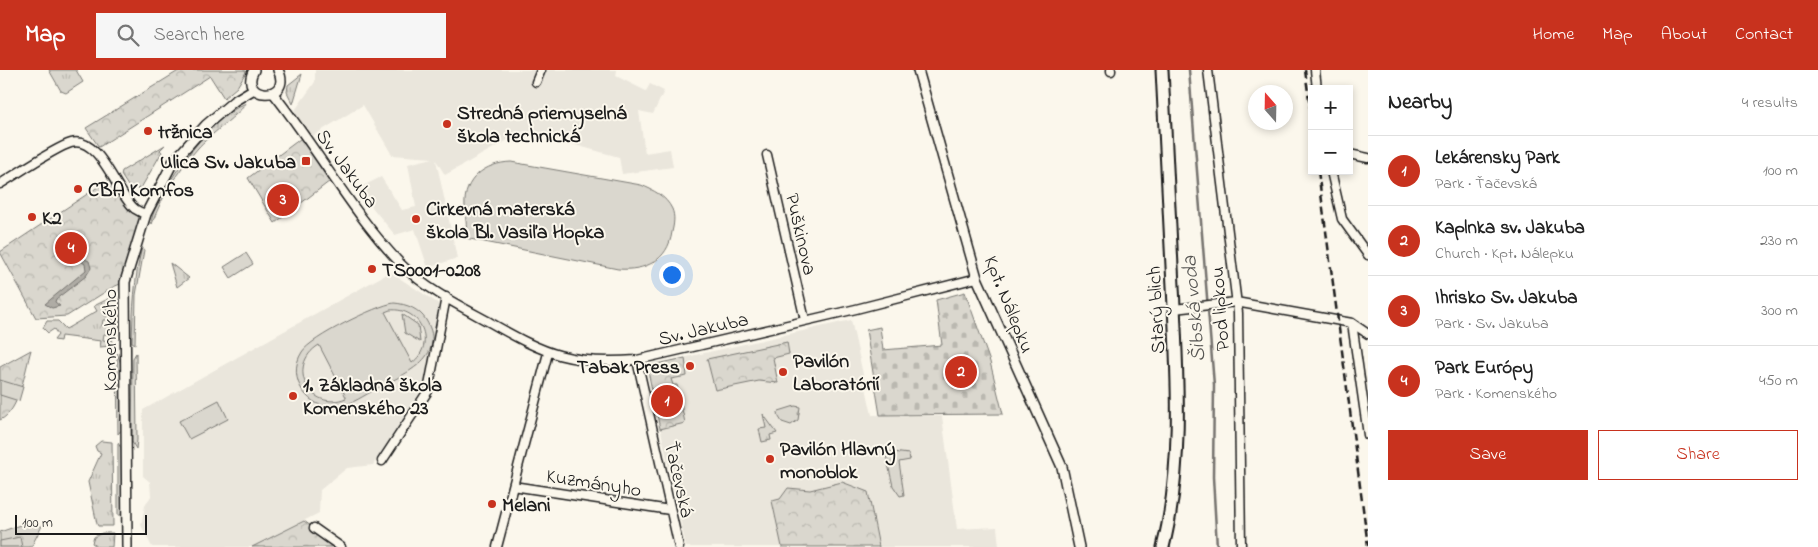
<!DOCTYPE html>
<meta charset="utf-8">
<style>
:root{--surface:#fff;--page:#f6f6f6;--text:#222;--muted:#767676;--line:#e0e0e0;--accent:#c8321e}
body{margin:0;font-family:"Indie Flower",sans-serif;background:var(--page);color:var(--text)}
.controls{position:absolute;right:15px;top:15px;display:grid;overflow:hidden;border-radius:0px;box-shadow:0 2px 8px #0003}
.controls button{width:45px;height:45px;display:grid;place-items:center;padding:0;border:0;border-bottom:1px solid var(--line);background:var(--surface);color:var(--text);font:25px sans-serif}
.compass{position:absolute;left:1248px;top:15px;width:45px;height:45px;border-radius:50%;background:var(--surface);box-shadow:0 2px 8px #0003;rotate:340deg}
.scale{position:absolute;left:15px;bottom:12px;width:132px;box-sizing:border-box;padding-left:5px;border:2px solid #1c1c1c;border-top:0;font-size:14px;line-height:18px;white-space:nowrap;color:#1c1c1c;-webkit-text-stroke:4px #fbf7ec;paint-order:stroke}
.you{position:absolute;left:671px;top:204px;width:18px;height:18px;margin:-12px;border:4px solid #fff;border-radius:50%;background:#1a73e8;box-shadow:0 0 0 8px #1a73e833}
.badge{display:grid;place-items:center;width:32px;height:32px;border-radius:50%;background:var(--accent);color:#fff;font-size:16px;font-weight:700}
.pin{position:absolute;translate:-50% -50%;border:2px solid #fff;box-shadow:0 1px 5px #0006}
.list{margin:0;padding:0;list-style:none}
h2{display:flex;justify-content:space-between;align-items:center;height:65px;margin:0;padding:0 20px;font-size:21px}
h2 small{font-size:16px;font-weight:400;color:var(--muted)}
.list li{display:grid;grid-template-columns:32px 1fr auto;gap:15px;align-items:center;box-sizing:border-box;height:70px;padding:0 20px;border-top:1px solid var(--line)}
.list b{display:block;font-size:19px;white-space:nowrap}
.list p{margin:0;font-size:16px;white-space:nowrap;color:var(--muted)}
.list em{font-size:16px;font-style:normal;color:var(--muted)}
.actions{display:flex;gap:10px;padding:15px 20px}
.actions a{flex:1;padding:11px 0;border:1px solid var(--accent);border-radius:0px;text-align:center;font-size:18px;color:var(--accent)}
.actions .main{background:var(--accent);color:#fff}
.icon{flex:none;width:28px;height:28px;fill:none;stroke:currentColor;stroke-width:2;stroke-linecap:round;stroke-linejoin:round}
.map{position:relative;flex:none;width:1368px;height:477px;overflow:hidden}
header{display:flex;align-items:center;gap:30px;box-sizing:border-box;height:70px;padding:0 25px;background:var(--accent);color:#fff}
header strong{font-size:24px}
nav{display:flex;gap:28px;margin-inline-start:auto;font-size:18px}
.search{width:350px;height:45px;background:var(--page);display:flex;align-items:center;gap:12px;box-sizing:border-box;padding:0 18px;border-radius:0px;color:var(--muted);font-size:19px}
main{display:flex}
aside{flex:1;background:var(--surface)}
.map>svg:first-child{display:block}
.built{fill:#eae6dc}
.grass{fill:url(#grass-tufts);stroke:#7b7a75}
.forest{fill:url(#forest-crowns);stroke:#7b7a75}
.cemetery{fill:url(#cemetery-stones);stroke:#7b7a75}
.pitch{fill:#dad7ce;stroke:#7b7a75;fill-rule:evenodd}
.water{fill:#afaca5;stroke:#74726e}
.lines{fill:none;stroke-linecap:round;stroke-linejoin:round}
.stream{stroke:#74726e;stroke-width:2.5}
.minor-casing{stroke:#1c1c1c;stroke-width:11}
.tertiary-casing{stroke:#1c1c1c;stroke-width:12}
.primary-casing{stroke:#1c1c1c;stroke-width:15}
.minor{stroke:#fbf7ec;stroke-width:8}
.tertiary{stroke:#fbf7ec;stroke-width:9}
.primary{stroke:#fbf7ec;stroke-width:11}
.rail{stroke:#1c1c1c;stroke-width:2.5;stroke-dasharray:8 4;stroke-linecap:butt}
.poi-dot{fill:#c8321e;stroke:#fbf7ec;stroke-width:2}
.labels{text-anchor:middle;stroke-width:4;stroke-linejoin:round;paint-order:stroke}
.poi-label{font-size:20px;font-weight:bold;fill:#1c1c1c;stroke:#fbf7ec;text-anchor:start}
.street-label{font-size:20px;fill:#1c1c1c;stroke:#fbf7ec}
.water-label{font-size:21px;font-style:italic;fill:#575653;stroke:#fbf7ec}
</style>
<header>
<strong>Map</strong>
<div class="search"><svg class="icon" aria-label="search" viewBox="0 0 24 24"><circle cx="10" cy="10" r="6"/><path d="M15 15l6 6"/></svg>Search here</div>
<nav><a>Home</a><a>Map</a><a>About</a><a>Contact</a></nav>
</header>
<main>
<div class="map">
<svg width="1368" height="477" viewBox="0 0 1368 477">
<defs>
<pattern id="grass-tufts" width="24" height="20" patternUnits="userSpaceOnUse" patternTransform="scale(1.25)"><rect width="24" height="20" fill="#dad7ce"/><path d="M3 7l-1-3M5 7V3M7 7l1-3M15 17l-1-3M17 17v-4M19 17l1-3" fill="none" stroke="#bab8b0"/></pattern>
<pattern id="forest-crowns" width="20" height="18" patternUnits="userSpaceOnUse" patternTransform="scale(1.25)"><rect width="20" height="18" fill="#dad7ce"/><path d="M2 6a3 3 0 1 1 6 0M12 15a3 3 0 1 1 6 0" fill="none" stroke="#bab8b0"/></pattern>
<pattern id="cemetery-stones" width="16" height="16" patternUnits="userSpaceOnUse" patternTransform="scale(1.25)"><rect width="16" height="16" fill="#dad7ce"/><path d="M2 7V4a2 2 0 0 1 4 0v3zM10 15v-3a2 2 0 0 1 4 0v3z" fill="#bab8b0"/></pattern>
</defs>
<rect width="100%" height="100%" fill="#fbf7ec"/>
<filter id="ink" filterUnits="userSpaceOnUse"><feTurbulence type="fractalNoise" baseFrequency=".02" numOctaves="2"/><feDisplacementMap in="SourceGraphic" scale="10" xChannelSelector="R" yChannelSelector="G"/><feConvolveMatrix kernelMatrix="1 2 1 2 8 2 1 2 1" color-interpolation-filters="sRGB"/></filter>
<g filter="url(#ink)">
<path class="built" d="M315,0h302l-1,6 30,15 4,-7 14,7 -11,23 -14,-3 6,42 25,-4 3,18 -51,7 -3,-17 -95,-26 -79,44 -9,-15 21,98 -29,10 -13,-39 -20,6 -38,-46 24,-12 21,33 14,-3 -8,-43 25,-6 -41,-3 -29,-50 -57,35 -15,-24 24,-34z
M390,202l49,32 -13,78 -53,83 -26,3 -27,22 -1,23 -67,34h-100l-11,-22 4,-19 6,-10 -1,-14 -7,-6v-66z
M851,250l21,95 70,1 15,113 40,-2 2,20h-313l-39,-181z"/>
<path class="grass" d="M49,0h27l7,12 -17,11 -5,-2z
M302,4l-9,30 -6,-12 1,-7z
M246,33c-3,8 -40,35 -48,45 -19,21 -37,49 -46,76 -2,-7 5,-18 8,-25 16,-31 53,-82 86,-96z
M165,75l-5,5 2,2 -21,36 -11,1 -9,-14 1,-4z
M142,177l2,3 -8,45 -1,49 -3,-2c1,-32 2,-63 10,-95z
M170,193l19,15 -12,9z
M110,228l3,13 -7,-1 -1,6 8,1v3h-10l-1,6 11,-1v10l-9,-1 -1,6 7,1v-5l3,1 -2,9 -11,1 1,-6 -40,-5 -1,5 -6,-1 4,-5 -4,-6 -6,4 -5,-5 4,-7h11l8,8 31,-18 -3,-5z
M117,283l4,11 1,65 -4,5z
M136,283l1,87 -1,9 -4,-7 1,-84z
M795,336l5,1 -2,13 -7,5 -9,-3 -5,-8 2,-3z
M763,344l14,19 -7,2 1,5 -9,2 -3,-13 7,-1z
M101,371l11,1 1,84h-15l-1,-2 -9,-42 13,-29 -4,-2 -2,-5z
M118,373l3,5 1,67h-4z
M885,381l24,3 1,6 -11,2 5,33 -4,1 -7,-10z
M102,463h11l-1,14h-14l-6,-4 2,-6z"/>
<path class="forest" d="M180,0h65l1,2 -9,15 -13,11 -14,-22 -111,71 -13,-19z
M304,66l30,42 -59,45 -27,-45z
M113,107l13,22 20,15 -21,68 -12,5 -46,29 -31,2 -36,-66z
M787,272l2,12 -16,4 5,25 -19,-2 -44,9 -8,-31z
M31,280c-6,20 -11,61 -31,70v-53z
M685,288l2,18 -16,3 2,6h4l8,38 -25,6 -13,-63z
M842,412l26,10 11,55h-97l-10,-46 8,-2 8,-11 22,2z
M304,451l32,23 -5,3h-79z
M23,454l19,2 -11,21h-31v-15z"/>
<path class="cemetery" d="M965,222l25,70 13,52 -123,1 -14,-85 14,-3 3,23 59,-5 -6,-45z"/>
<path class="pitch" d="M511,92l130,23c12,5 25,11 31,24 3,7 2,15 0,23 -4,29 -27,39 -54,37l-153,-31c3,-17 0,-16 0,-31 -2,-28 20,-44 46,-45z
M246,183l7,11 -22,14 -7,-11z
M394,233c13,1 25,6 32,17 23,38 -24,55 -50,69 -11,6 -24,15 -37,18 -30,5 -54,-29 -37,-55 8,-14 75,-47 92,-49zM390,240c31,-3 47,34 22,53l-27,-51zM319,275l27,52v1c-36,15 -61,-32 -27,-53z
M402,244l16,11 2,17 -15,-9z
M0,310l23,7 -4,14 -19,-6z
M219,330l9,19 -39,20 -10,-18z
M20,467l2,10h-22v-6z"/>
<path class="water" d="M71,165c9,5 13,12 10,22l8,4 2,7 -5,8 -30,23 -1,3 5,4 -8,2 -7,-4 41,-34 -1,-6 -15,-11 -2,-9z"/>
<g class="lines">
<path class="stream" d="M1189,0l25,315 -1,92 4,70"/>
<g class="minor-casing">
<path id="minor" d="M1111,0v1
M1208,0l30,243 3,234
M1315,0l2,19
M536,12l5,-12
M273,23c44,55 80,122 129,172 25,25 58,41 89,58 56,32 80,42 146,37l219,-51 121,-31
M1349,84l19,4
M767,85l38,165
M1331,101l11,48 26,36
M0,114c17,-10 54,-36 71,-41 29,-8 46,52 64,66 3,2 7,4 11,5
M1174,239l62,-7 116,21 16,11
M1352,253l16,112
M637,290l42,187
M382,391l46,-70 18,-94
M513,416l157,24
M314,458l27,19
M497,477l51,-194"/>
</g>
<g class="tertiary-casing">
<path id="tertiary" d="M254,0c-17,30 40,32 24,0
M918,0l59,208 85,189 17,80
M127,477l-2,-265 21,-68 27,-52 33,-37 28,-24 20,-12"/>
</g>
<g class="primary-casing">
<path id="primary" d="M1162,0c4,72 7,144 11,216 4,85 11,178 -10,261"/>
</g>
<use href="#minor" class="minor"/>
<use href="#tertiary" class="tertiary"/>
<use href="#primary" class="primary"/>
<path class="rail" d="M1305,0l7,52
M1318,101l50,375"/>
</g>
</g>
<g class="poi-dot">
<circle cx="447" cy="54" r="5"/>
<circle cx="148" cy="61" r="5"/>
<rect x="301" y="86" width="10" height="10" rx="2.5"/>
<circle cx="78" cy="119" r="5"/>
<circle cx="32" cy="147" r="5"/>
<circle cx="416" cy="149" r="5"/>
<circle cx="372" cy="199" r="5"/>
<circle cx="690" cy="296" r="5"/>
<circle cx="783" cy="302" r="5"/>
<circle cx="293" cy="326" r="5"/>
<circle cx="770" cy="389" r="5"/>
<circle cx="492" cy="434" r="5"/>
</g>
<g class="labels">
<g class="poi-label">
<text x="457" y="49">Stredná priemyselná<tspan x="457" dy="23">škola technická</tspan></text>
<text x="158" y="68">tržnica</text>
<text x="296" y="98" text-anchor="end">Ulica Sv. Jakuba</text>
<text x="88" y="126">CBA Komfos</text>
<text x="426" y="145">Cirkevná materská<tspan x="426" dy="23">škola Bl. Vasiľa Hopka</tspan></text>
<text x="42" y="154">K2</text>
<text x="382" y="206">TS0001-0208</text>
<text x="793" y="297">Pavilón<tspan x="793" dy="23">Laboratórií</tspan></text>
<text x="680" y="303" text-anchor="end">Tabak Press</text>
<text x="303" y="321">1. Základná škola<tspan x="303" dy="23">Komenského 23</tspan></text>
<text x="780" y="385">Pavilón Hlavný<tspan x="780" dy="23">monoblok</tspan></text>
<text x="502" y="441">Melani</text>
</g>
<g class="street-label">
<text transform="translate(348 98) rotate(54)" y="7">Sv. Jakuba</text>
<text transform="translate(802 164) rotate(77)" y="7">Puškinova</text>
<text transform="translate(1010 234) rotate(68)" y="7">Kpt. Nálepku</text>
<text transform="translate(1219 239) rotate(-94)" y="7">Pod lipkou</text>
<text transform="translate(1155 240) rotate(-93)" y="7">Starý blich</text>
<text transform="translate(703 258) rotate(-13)" y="7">Sv. Jakuba</text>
<text transform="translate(109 270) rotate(-90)" y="7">Komenského</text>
<text transform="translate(680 409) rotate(77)" y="7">Ťačevská</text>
<text transform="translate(594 412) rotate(9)" y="7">Kuzmányho</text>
</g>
<g class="water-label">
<text transform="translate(1193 239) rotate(-95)" y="7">Šibská voda</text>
</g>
</g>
</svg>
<div class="controls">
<button>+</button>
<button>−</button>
</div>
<svg class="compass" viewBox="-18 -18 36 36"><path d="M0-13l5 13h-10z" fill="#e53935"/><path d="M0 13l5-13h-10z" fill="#767676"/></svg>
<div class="scale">100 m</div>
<div class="you"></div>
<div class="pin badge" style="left:667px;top:331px">1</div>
<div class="pin badge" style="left:961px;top:302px">2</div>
<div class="pin badge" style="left:283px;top:130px">3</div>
<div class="pin badge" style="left:71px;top:178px">4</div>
</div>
<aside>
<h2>Nearby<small>4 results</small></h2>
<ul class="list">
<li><span class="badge">1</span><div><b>Lekárensky Park</b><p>Park · Ťačevská</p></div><em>100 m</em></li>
<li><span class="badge">2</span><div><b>Kaplnka sv. Jakuba</b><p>Church · Kpt. Nálepku</p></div><em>230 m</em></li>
<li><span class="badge">3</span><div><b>Ihrisko Sv. Jakuba</b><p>Park · Sv. Jakuba</p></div><em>300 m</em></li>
<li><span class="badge">4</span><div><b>Park Európy</b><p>Park · Komenského</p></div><em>450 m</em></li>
</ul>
<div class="actions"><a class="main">Save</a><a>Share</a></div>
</aside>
</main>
